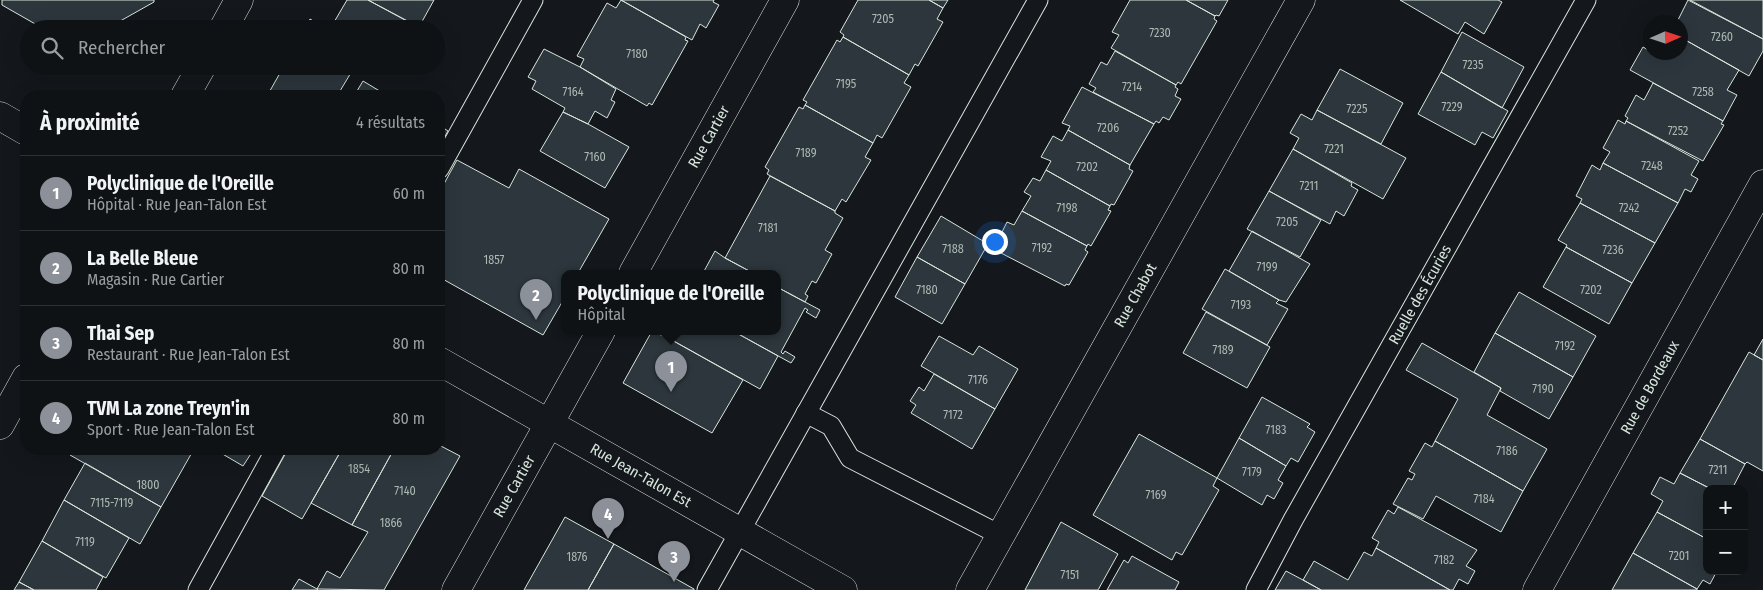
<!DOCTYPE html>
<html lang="fr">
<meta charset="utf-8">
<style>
:root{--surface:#0f1215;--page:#1d2022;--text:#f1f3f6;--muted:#9b9ea0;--line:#2f3234;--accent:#8c9099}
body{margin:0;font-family:"Fira Sans Condensed",sans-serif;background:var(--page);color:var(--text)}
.controls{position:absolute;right:15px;bottom:15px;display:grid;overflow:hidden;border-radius:10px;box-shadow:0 5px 20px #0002}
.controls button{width:45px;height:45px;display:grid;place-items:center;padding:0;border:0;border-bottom:1px solid var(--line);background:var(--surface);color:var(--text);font:25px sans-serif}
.compass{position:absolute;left:1643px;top:15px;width:45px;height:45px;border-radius:50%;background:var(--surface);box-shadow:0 5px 20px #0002;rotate:87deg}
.you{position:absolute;left:994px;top:241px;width:18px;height:18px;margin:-12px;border:4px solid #fff;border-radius:50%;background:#1a73e8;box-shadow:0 0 0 8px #1a73e833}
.badge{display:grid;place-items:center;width:32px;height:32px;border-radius:50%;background:var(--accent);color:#fff;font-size:16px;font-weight:700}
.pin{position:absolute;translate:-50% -41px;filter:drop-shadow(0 1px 2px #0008)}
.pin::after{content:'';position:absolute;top:26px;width:18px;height:15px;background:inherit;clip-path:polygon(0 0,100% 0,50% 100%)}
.popup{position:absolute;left:561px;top:270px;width:220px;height:65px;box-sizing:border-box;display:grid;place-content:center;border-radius:10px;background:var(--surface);filter:drop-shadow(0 1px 4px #0005);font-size:16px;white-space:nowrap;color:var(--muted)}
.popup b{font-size:19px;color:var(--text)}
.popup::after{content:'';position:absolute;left:50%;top:100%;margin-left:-10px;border:10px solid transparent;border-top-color:var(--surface)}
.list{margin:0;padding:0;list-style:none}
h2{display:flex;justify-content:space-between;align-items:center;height:65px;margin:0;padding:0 20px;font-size:21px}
h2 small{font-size:16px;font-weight:400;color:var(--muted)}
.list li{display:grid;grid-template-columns:32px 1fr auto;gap:15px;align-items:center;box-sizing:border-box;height:75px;padding:0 20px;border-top:1px solid var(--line)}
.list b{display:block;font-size:19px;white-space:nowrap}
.list p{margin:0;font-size:16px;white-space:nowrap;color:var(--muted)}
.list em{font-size:16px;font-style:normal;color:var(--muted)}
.icon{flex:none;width:28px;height:28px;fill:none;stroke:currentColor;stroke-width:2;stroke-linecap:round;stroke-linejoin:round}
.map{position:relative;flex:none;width:1763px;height:590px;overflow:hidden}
.search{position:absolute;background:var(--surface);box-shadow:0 5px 20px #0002;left:20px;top:20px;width:425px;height:55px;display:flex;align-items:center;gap:12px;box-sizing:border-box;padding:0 18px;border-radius:28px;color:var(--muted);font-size:19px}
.panel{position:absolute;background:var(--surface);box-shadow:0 5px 20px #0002;left:20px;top:90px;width:425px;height:365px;border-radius:20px}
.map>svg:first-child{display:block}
.building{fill:#2c363c;stroke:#d8e6dc}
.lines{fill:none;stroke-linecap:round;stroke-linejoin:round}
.service-casing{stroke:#d8e6dc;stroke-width:21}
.minor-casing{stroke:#d8e6dc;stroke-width:29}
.secondary-casing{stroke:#d8e6dc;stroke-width:29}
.service{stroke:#14181c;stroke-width:19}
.minor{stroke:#14181c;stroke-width:28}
.secondary{stroke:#14181c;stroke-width:28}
.labels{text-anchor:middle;stroke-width:4;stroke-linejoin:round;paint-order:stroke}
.number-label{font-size:12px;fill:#adbab4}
.street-label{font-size:15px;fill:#d8e6dc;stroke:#14181c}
</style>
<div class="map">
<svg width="1763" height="590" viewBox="0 0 1763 590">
<rect width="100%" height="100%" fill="#14181c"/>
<path class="building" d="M2,0h152v2l-48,27h-62l-42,-24z
M347,0h21l48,26 -2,3h-84z
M368,0h66l-15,27z
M621,0h93l-1,2 6,3 -13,23 -6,-4 -8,16z
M621,0l65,37 -1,3 3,1 -36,64 -3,-2 -2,3 -67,-39 4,-8 -7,-3 30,-53 9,5z
M858,0h71l14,8 -6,11 6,3 -25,44 -3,-2 -6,11 -66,-38 1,-2 -4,-3z
M929,0h19l-5,8z
M1130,0h56l29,16 -1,3 3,2 -36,63 -3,-2 -2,3 -65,-37 8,-13 -7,-3z
M1186,0h42l-9,16 -3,-1 -1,1z
M1400,0h98l4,2 -18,32 -19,-12 -7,12z
M1688,0l75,39v12l-14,25 -69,-39v-15h-3z
M1690,0h73v39z
M310,19l17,10h-22z
M1462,32l62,35 -22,41 -61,-36z
M843,37l66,38 -5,8 7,4 -29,51 -5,-3 -4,8 -68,-38 2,-3 -4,-2 34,-60 3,2z
M1680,37l59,33 -12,20 10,5 -14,26 -93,-51 13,-23 7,4v1h30z
M544,49l36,18 36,22 -5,11 4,2 -8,16 -12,-7 -7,13 -25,-12 2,-4 -33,-19 4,-8 -8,-4z
M1115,51l61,34 -1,2 3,2 -3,7 6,3 -12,21 -6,-3 -4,6 -3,-2 -2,3 -61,-32 3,-4 -7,-4 12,-22 6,3z
M284,66h71l-18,30h-70z
M1340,69l63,34 -22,41 -64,-34z
M1441,72l67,39 -15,27 -11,-6 -7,13 -57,-31z
M363,81l25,15h-34z
M1653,83l70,38 -2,3 3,1 -21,36 -77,-40 2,-3 -3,-2 11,-21 8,5z
M1082,87l72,37 -24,41 -62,-35 2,-4 -8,-3z
M805,105l68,38 -8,14 6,3 -25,42 -4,-3 -7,12 -68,-37 2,-4 -4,-3 34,-60 4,2z
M1317,110l89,48 -23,41 -90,-50 6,-11 -9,-5 11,-19 11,6z
M563,112l25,12 41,23 -24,41 -65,-37z
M1618,120l7,4 1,-3 73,40 -8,14 7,4 -7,13 -6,-3 -7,14 -75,-40 7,-11 -7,-4z
M439,125l9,6 -9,16z
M1068,130l62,35 -1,4 4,2 -19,34 -3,-1 -1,2 -64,-36 5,-9 -10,-4 12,-21 9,5z
M1293,149l59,34 -1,3 7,4 -14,26 -8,-5 -6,13 -61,-33z
M457,160l52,28 10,-19 90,50 -31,54h-13v24l-22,38 -104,-58v-84z
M1603,163l75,40 -23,40 -75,-40 2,-4 -6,-3 16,-31 8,5z
M1046,170l64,36 -2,4 3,1 -20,35 -3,-2 -1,2 -65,-35 9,-15 -7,-4 9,-14 7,3z
M770,176l65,35v2l8,5 -18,32 7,4 -16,29 -4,-2 -7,13 3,2 -3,6 -28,-15v-14h-24l-28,-15z
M1269,191l52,29 -21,37 -53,-28z
M1580,203l75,40 -23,40 -66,-36 1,-2 -9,-5z
M1022,211l65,35 -2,4 3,2 -19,33 -3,-1 -1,2 -66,-34 7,-10 -7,-4 8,-16 7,3z
M941,216l47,28 -23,40 -48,-27z
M1252,231l58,33 -24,38 -7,-2 -50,-29z
M1566,247l66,36 -23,41 -66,-37z
M715,251l10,7 28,15h-50z
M917,257l48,27 -23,40 -47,-27z
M1225,269l54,31 -3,3 12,6 -21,36 -65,-36z
M777,287l43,23 -4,8 -10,-6 2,-2 -3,-2 -24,44 2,2 2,-3 10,6 -4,6 -58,-32h44z
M1519,292l77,44 -23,41 -78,-44z
M1206,312l64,35 -23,41 -64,-35z
M652,331l18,8 73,41 -31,53 -89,-50z
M675,331h58l45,25 -18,33 -90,-50z
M1495,333l78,44 -24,42 -49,-28 1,-3 -27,-16z
M939,336l34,19 6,-9 39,23 -23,40 -74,-43z
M1763,339v21l-9,-5z
M1422,343l79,45 -14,27 60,34 -24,42 -88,-50 23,-42 -52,-29z
M1749,352l14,8v111l-16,-9 -2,2 -45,-25z
M934,374l61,35 -23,40 -61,-36 5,-8 -6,-4 9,-14 5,4z
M1262,397l48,27 -3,3 8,5 -17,30 -7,-4 -5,8 -47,-28z
M1139,434l78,44 -4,8 6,4 -37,65 -6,-3 -4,8 -79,-45z
M1239,438l47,28 -8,14 5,3 -9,16 -7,-4 -5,10 -45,-27z
M1700,439l45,25 -13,25h-21l-31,-16z
M1435,441l88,50 -22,41 -65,-36 -13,23 -30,-15 15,-26 4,2 3,-6 -6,-3 16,-28 7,4z
M439,445l21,11 -76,134 -67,-1 10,-18 13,7 28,-46 -16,-7 42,-76h45z
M74,449h120l-33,58 -91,-52z
M214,449h40l-11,17z
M288,449h54l-40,70 -40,-23z
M342,449h52l-42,76 -41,-22z
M85,463l76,44 -21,37 -76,-44z
M1680,473l31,16h-4v50l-50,-27 6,-11 -12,-7 9,-17 14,7z
M64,500l65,38 -23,40 -64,-37z
M1398,507l79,43 -11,16 9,5 -7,13 -9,-5 -6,11h-3l-74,-42 3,-6 -7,-4 16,-28 6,4z
M1657,512l50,27v32h10l-7,13 -7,-4 -6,9 -64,-36z
M565,517l49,27 -26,46h-64z
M1061,522l57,32 -20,36h-73z
M42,541l61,36 -7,13h-62l-15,-8z
M614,544l80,45v1h-106z
M1376,548l74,42h-129l-18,-10 11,-19 34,19 16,-28 8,4z
M1633,553l64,36v1h-85z
M1132,556l47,26 -4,8h-68l17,-30 4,3z
M1286,571l17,9 18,10h-46z
M299,579l18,10 1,1h-26z
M19,582l15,8h-20z"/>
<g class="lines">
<g class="service-casing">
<g id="service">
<path d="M439,169l94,-169"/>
<path d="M806,413l25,13 19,32 150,77"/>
<path d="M198,590l78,-141"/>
<path d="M707,590l331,-590"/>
<path id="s1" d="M1256,590l37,-70 293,-520"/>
</g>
</g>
<g class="minor-casing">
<g id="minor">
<path id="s2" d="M633,273l152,-273"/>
<path id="s3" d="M456,590l145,-259"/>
<path id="s4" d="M970,590l331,-590"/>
<path id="s5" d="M1537,590l226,-406"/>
</g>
</g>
<g class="secondary-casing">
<g id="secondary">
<path d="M223,29l16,-29"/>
<path d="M185,96l17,-30"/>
<path d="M0,116l26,15"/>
<path id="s6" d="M439,361l404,229"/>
<path d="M0,425l26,-47"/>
</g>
</g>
<use href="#service" class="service"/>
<use href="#minor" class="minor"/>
<use href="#secondary" class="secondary"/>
</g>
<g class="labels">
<g class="number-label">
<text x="883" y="23">7205</text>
<text x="1160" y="37">7230</text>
<text x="1722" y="41">7260</text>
<text x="637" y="58">7180</text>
<text x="1473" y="69">7235</text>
<text x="846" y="88">7195</text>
<text x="1132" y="91">7214</text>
<text x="573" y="96">7164</text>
<text x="1703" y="96">7258</text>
<text x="1452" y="111">7229</text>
<text x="1357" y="113">7225</text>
<text x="1108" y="132">7206</text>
<text x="1678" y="135">7252</text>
<text x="1334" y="153">7221</text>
<text x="806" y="157">7189</text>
<text x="595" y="161">7160</text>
<text x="1652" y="170">7248</text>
<text x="1087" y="171">7202</text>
<text x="1309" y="190">7211</text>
<text x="1067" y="212">7198</text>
<text x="1629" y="212">7242</text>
<text x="1287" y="226">7205</text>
<text x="768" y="232">7181</text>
<text x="1042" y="252">7192</text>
<text x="953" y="253">7188</text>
<text x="1613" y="254">7236</text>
<text x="494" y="264">1857</text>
<text x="1267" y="271">7199</text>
<text x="927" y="294">7180</text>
<text x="1591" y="294">7202</text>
<text x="1241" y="309">7193</text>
<text x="1565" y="350">7192</text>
<text x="1223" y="354">7189</text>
<text x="978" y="384">7176</text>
<text x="1543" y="393">7190</text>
<text x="953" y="419">7172</text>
<text x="1276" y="434">7183</text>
<text x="1507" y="455">7186</text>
<text x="359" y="473">1854</text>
<text x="1718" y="474">7211</text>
<text x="1252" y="476">7179</text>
<text x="148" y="489">1800</text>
<text x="405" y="495">7140</text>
<text x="1156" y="499">7169</text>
<text x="1484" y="503">7184</text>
<text x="112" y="507">7115-7119</text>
<text x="391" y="527">1866</text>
<text x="85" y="546">7119</text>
<text x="1679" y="560">7201</text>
<text x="577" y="561">1876</text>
<text x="1444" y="564">7182</text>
<text x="1070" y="579">7151</text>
</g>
<g class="street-label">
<text dy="5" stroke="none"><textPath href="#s2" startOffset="156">Rue Cartier</textPath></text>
<text dy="5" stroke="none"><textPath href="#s4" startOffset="338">Rue Chabot</textPath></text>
<text dy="5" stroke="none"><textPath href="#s1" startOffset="338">Ruelle des Écuries</textPath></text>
<text dy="5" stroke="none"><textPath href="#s5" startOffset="232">Rue de Bordeaux</textPath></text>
<text dy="5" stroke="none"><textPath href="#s6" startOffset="232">Rue Jean-Talon Est</textPath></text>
<text dy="5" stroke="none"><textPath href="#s3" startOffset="119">Rue Cartier</textPath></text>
</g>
</g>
</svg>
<div class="controls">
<button>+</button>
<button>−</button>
</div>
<svg class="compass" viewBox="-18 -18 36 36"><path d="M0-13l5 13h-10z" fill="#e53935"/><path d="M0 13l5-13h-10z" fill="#9b9ea0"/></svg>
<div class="you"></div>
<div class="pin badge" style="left:671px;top:392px">1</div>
<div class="popup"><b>Polyclinique de l'Oreille</b>Hôpital</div>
<div class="pin badge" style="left:536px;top:320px">2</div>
<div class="pin badge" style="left:674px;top:582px">3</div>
<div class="pin badge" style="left:608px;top:539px">4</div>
<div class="search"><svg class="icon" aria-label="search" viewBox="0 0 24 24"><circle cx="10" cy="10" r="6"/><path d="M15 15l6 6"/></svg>Rechercher</div>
<section class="panel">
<h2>À proximité<small>4 résultats</small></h2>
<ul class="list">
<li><span class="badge">1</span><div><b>Polyclinique de l'Oreille</b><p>Hôpital · Rue Jean-Talon Est</p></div><em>60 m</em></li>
<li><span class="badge">2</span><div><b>La Belle Bleue</b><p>Magasin · Rue Cartier</p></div><em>80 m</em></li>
<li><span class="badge">3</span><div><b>Thai Sep</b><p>Restaurant · Rue Jean-Talon Est</p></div><em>80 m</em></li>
<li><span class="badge">4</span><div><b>TVM La zone Treyn'in</b><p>Sport · Rue Jean-Talon Est</p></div><em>80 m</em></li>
</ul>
</section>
</div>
